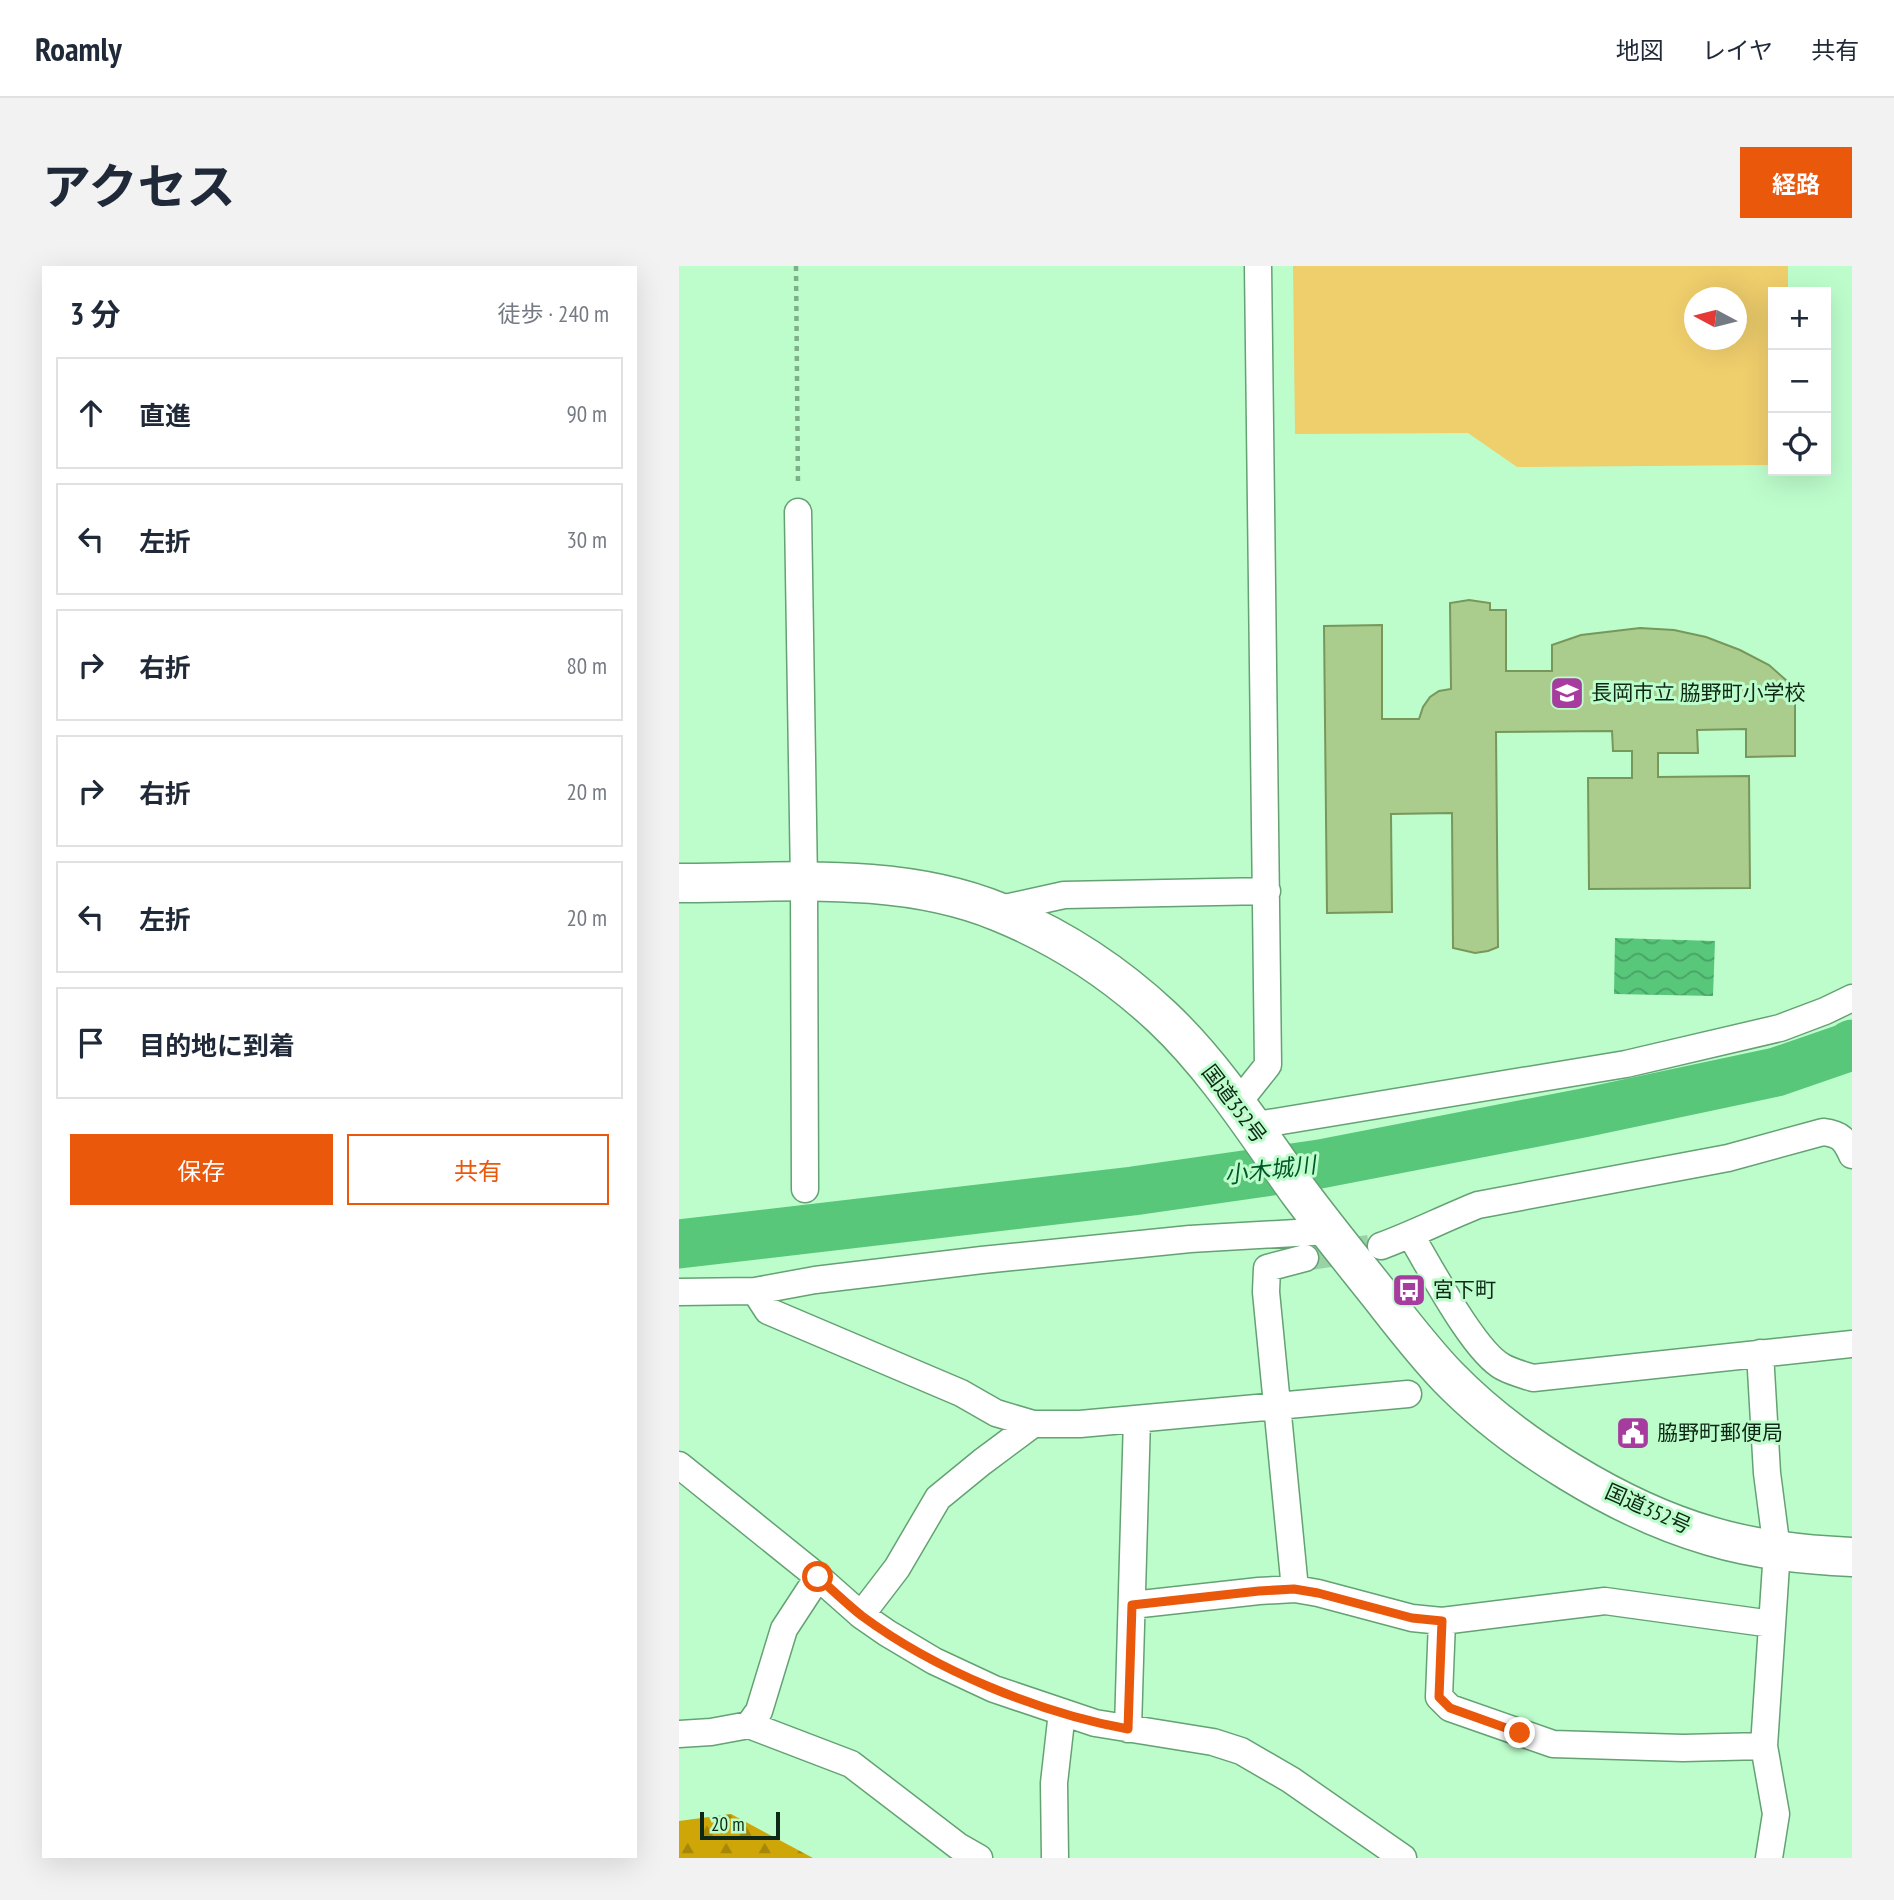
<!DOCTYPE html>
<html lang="ja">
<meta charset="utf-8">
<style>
:root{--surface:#fff;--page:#f2f2f3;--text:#1f2937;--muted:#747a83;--line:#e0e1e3;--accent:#ea580c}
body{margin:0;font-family:"PT Sans Narrow","Noto Sans JP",sans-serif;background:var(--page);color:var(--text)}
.controls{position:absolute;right:21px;top:21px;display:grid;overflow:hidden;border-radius:0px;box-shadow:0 7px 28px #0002}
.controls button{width:63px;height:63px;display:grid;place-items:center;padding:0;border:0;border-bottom:2px solid var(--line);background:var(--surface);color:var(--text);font:35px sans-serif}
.compass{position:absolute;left:1005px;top:21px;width:63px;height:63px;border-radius:50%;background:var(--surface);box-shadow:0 7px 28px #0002;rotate:277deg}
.scale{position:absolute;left:21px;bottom:18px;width:80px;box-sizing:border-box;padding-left:7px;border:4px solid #0f2816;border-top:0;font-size:19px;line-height:24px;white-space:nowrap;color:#0f2816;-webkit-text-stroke:5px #bdfdcc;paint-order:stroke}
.stop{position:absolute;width:21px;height:21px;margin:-16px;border:5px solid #ea580c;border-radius:50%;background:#fff}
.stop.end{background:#ea580c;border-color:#fff;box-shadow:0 2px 7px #0008}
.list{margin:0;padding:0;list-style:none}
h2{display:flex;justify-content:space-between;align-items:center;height:91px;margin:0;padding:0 28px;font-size:30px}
h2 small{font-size:23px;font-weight:400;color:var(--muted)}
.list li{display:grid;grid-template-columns:46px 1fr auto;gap:21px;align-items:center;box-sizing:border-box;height:112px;margin:0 14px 14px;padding:0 14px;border:2px solid var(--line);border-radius:0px}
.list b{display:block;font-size:26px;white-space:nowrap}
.list em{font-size:23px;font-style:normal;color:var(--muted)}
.actions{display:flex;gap:14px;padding:21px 28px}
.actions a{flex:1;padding:16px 0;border:2px solid var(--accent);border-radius:0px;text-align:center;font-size:24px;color:var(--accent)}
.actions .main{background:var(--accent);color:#fff}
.icon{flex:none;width:38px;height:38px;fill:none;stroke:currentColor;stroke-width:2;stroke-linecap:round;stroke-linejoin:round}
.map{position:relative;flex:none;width:1173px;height:1592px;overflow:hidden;border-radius:0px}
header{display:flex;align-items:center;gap:42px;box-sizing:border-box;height:98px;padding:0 35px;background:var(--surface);border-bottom:2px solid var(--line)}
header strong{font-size:33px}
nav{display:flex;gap:38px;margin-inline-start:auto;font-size:24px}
.intro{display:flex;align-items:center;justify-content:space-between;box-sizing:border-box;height:168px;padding:0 42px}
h1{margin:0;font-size:49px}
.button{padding:18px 32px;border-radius:0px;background:var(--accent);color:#fff;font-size:24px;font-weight:700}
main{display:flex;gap:42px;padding:0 42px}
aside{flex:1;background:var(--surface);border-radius:0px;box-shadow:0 7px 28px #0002}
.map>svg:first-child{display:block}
.forest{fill:url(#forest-firs)}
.garden{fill:#efce6c;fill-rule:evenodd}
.water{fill:url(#water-waves)}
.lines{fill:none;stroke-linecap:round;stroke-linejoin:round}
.river{stroke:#58c77a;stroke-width:49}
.building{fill:#aacc8d;stroke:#77975b;stroke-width:2}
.minor-tunnel{stroke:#9ad2a8;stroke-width:26;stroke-dasharray:26 13;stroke-linecap:butt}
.minor-casing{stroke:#64a173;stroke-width:29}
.trunk-casing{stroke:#64a173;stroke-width:41}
.path{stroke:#7daf89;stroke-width:4.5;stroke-dasharray:5 5;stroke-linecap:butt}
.minor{stroke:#fff;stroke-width:26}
.trunk{stroke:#fff;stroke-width:38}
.route{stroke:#ea580c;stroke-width:9}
.labels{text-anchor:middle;stroke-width:6;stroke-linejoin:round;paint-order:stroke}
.poi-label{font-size:21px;fill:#0f2816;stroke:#bdfdcc;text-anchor:start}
.street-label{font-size:21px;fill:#0f2816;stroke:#bdfdcc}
.water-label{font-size:23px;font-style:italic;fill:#005828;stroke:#bdfdcc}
</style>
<header>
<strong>Roamly</strong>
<nav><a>地図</a><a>レイヤ</a><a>共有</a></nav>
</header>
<div class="intro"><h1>アクセス</h1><a class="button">経路</a></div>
<main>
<aside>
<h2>3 分<small>徒歩 · 240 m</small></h2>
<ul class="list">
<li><svg class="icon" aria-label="ahead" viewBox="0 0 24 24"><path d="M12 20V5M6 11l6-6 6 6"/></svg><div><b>直進</b></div><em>90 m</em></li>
<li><svg class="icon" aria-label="left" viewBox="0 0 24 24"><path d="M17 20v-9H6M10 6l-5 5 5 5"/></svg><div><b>左折</b></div><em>30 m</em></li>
<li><svg class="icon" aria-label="right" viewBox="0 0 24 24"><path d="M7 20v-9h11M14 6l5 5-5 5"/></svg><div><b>右折</b></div><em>80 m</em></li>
<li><svg class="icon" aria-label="right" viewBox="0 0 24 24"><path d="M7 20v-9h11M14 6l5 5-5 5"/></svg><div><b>右折</b></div><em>20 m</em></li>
<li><svg class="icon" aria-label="left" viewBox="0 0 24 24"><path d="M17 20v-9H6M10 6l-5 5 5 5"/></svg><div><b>左折</b></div><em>20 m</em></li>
<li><svg class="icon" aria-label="arrive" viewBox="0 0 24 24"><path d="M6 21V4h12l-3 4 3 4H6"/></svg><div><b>目的地に到着</b></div></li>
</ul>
<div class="actions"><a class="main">保存</a><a>共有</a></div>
</aside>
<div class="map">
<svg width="1173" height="1592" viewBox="0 0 1173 1592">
<defs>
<pattern id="forest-firs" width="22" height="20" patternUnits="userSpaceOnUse" patternTransform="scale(1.75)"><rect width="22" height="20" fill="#cea608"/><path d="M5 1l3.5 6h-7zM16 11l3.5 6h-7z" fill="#a68708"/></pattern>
<pattern id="water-waves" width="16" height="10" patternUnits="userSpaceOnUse" patternTransform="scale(1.75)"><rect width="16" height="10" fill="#58c77a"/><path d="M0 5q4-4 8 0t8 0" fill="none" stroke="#47a263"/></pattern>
</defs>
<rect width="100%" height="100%" fill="#bdfdcc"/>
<path class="forest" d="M52,1548l82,44h-134v-37z"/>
<path class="garden" d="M614,0h495v26h-15v159l-4,14 -252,2 -49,-34 -173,1zM1015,32h43v42h-43z"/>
<path class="water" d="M936,672l100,3 -2,55 -99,-2z"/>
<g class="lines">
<path class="river" d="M0,978l454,-53 187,-27 263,-51 193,-41 70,-24 6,-4"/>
</g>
<path class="building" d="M790,334l21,3v7h16v61h46v-26l29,-10 59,-7 34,2 32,7 34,13 29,15 26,23v68l-49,1v-28l-49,1 1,23h-40v24l91,-1 1,112 -161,1 -1,-111h44v-27h-19l-1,-20 -116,1 2,215 -10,4 -13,2 -22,-5 -1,-135 -61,1 1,98 -65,1 -3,-287 58,-1v94h37l4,-12 7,-10 9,-6 12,-2 -1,-86z"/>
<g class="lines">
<path class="minor-tunnel" d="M626,992l76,-12"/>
<g class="minor-casing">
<path id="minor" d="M119,246l6,371 1,306
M317,644l68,-15 203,-4
M558,838l31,-39 -10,-799
M572,860l375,-62 154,-36 45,-17 27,-13
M732,970c19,31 63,116 92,131 9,5 21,8 30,11l319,-34
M702,980c33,-12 64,-28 97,-41l250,-47 95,-26c17,2 22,7 29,23
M76,1025l13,20 193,82 35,20 37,11h47l328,-30
M0,1026l76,-1 60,-11 167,-20 208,-21 140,-8
M0,1199l139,112 43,38 26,18 47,28 60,28 101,34 118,19 28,9 50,29 112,78
M616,1323l-29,-297 1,-24 38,-10
M453,1339l127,-14 36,-2 23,4 94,25 30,3 -3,76 11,11 103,36 130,4 81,-2 13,-196 -10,-77 -7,-120
M182,1349l36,-47 41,-70 44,-36 51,-38
M763,1355l163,-20 167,23
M70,1459l10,-14 25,-82 34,-52
M449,1463l9,-310
M0,1468l32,-2 38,-7 102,39 107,82 21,12
M1085,1480l12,68 -7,44
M376,1592l-1,-75 8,-71"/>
</g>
<g class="trunk-casing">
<path id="trunk" d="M0,617c105,0 221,-12 320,29 59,24 116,61 163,105 54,51 94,115 137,175 26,35 53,68 80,102 22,28 44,57 69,83 65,67 172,133 262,159 46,14 95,19 142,21"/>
</g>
<path class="path" d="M117,0l2,220"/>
<use href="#minor" class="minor"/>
<use href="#trunk" class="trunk"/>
</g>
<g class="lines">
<path class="route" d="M139,1311c14,13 29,27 44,39 73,54 177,97 266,113l4,-124 127,-14 35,-2 24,4 94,25 30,3 -3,76 11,11 70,25"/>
</g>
<defs>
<g id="school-square" transform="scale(1.75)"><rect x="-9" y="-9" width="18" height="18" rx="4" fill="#a63c9d" stroke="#bdfdcc"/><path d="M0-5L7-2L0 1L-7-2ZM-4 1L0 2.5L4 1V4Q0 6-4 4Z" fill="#fff"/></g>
<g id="bus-square" transform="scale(1.75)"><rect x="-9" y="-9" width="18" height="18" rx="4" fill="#a63c9d" stroke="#bdfdcc"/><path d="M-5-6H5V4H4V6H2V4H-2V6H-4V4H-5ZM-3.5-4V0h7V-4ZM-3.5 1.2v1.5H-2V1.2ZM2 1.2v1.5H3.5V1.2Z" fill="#fff"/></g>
<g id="civic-square" transform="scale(1.75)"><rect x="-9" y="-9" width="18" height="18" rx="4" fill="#a63c9d" stroke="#bdfdcc"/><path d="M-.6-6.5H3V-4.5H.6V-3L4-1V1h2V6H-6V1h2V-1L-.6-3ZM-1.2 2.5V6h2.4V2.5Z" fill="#fff"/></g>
</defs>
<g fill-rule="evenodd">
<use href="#school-square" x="888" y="427"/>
<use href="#bus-square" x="730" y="1024"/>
<use href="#civic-square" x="954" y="1167"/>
</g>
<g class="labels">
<g class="poi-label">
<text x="912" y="434">長岡市立 脇野町小学校</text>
<text x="754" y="1031">宮下町</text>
<text x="978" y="1174">脇野町郵便局</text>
</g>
<g class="street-label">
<text transform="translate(555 838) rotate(53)" y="7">国道352号</text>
<text transform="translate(969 1243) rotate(24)" y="7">国道352号</text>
</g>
<g class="water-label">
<text transform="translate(591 904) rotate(-7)" y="8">小木城川</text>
</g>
</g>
</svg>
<div class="controls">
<button>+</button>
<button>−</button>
<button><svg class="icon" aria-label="locate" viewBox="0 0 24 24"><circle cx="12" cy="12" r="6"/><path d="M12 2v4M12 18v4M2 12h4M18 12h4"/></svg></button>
</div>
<svg class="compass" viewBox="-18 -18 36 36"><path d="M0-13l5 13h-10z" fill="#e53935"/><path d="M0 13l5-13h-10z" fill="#747a83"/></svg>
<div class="scale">20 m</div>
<div class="stop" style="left:139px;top:1311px"></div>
<div class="stop end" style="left:841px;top:1467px"></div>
</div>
</main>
